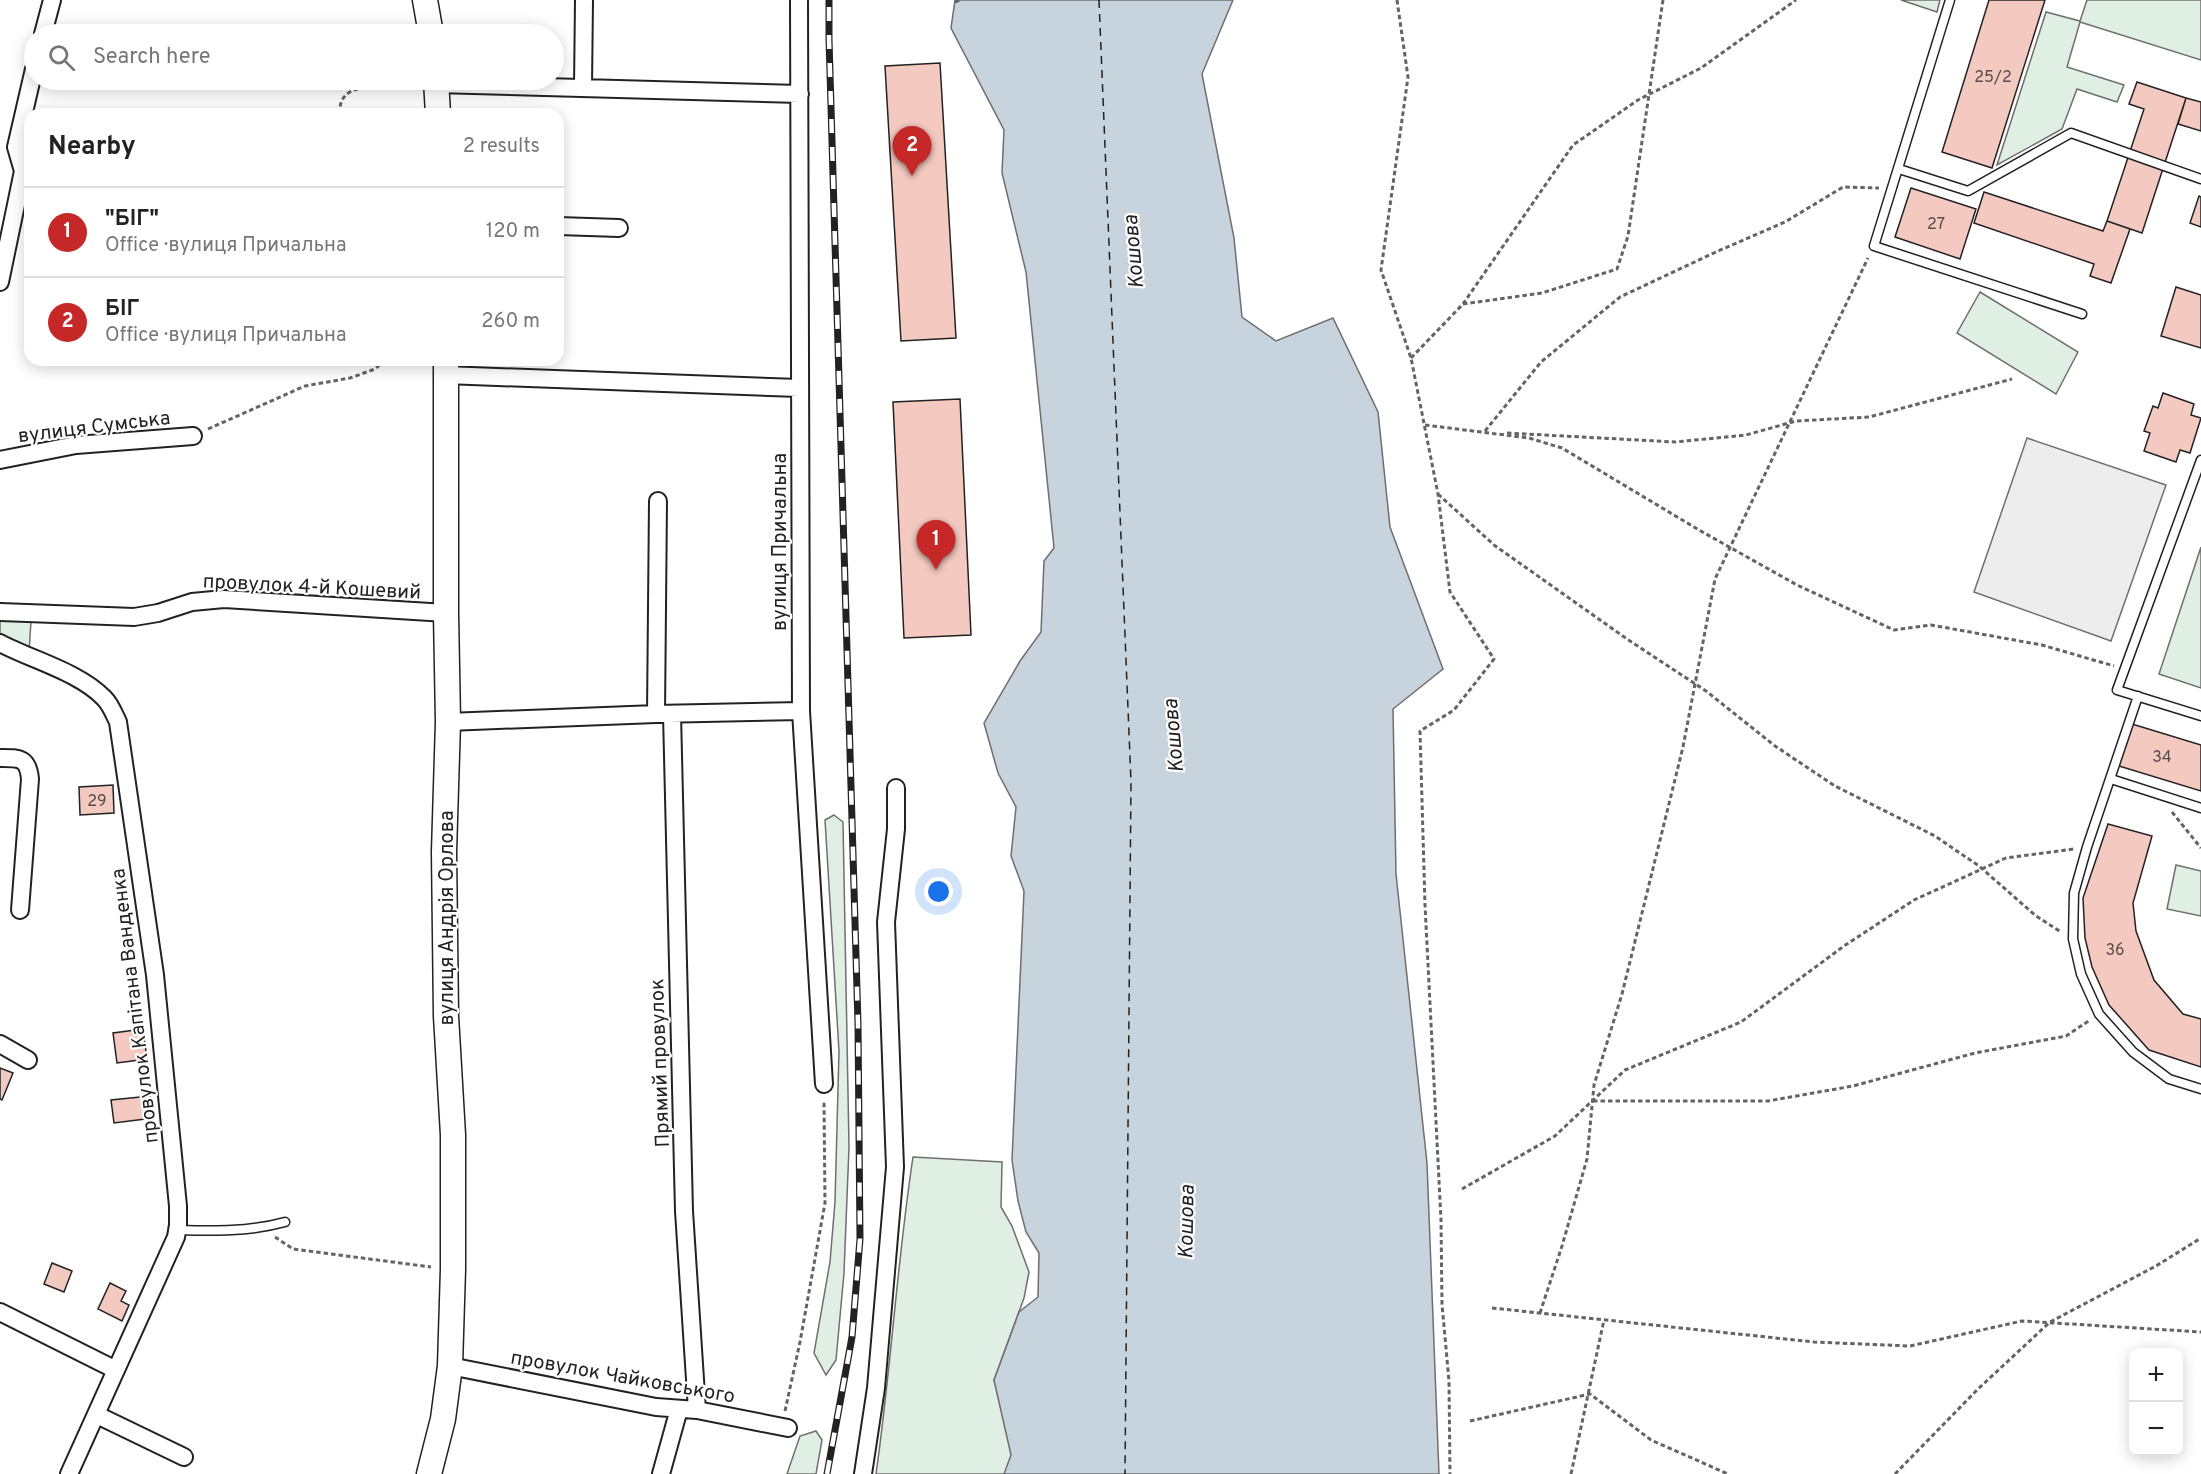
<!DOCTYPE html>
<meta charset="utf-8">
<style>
:root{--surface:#fff;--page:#f6f6f6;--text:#222;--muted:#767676;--line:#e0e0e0;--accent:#c62828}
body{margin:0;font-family:Overpass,sans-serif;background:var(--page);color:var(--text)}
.controls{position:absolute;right:18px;bottom:18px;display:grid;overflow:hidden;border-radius:12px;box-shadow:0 3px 15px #0003}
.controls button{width:54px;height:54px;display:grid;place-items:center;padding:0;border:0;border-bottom:2px solid var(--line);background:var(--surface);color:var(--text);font:30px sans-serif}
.you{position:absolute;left:939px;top:892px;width:21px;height:21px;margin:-15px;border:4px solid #fff;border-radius:50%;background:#1a73e8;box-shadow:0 0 0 9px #1a73e833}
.badge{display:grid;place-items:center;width:39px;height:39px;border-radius:50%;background:var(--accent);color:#fff;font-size:20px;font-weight:700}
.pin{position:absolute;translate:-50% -50px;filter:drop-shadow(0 2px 3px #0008)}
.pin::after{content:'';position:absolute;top:32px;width:21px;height:18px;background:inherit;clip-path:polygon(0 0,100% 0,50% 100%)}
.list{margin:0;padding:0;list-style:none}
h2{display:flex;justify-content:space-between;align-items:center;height:78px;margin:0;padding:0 24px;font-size:26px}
h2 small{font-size:20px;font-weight:400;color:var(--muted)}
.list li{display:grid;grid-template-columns:39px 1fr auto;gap:18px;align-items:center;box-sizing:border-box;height:90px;padding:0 24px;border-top:2px solid var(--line)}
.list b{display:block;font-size:22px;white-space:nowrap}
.list p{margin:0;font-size:20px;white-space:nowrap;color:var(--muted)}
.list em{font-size:20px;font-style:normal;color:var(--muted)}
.icon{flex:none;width:33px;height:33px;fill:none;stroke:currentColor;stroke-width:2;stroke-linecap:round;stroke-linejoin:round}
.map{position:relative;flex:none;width:2201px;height:1474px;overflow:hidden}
.search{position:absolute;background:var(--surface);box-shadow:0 3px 15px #0003;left:24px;top:24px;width:540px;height:66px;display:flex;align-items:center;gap:15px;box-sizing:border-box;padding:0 21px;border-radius:33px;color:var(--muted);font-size:22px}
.panel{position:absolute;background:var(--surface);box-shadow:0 3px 15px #0003;left:24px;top:108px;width:540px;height:258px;border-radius:18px}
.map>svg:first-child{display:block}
.green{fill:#e0efe3;stroke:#6f6f6f;stroke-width:1.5}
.parking{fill:#ededed;stroke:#6f6f6f;stroke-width:1.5}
.water{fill:#c7d3dd;stroke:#6f6f6f;stroke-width:1.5}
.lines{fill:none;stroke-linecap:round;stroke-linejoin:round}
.ferry{stroke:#222;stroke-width:1.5;stroke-dasharray:8 6;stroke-linecap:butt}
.building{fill:#f3c9c0;stroke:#222;stroke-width:1.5}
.lane-casing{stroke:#222;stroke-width:11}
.street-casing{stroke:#222;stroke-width:20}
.secondary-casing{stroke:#222;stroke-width:27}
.path{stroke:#646464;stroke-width:3;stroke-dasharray:4.5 3;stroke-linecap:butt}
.lane{stroke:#fff;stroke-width:8}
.street{stroke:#fff;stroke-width:16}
.secondary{stroke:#fff;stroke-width:24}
.rail-casing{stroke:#222;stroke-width:7}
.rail{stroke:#fff;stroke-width:4.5;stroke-dasharray:14;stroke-linecap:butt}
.labels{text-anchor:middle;stroke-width:4.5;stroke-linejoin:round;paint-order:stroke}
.number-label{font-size:16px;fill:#564c4a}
.street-label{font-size:20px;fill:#222;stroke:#fff}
.water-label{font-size:21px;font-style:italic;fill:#222;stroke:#fff}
</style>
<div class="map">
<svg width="2201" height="1474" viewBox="0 0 2201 1474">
<rect width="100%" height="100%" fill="#fff"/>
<path class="green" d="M1901,0h39l-3,12z
M2087,0h114v60l-121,-38 -13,45 57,18 -7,17 -40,-13 -15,40 -65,36 49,-153 34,9z
M1980,292l98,60 -22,42 -99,-61z
M2201,547v141l-42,-14z
M0,618l31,3 -2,32 -29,-15z
M834,815l9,7 6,325 -5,126 -8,87 -10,15 -12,-22 16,-91 5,-60 4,-151 -14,-231z
M2176,865l25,6v45l-34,-7z
M913,1157l89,5 -1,45 11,19 17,46 -5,26 -30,82 19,77 -8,17h-129c15,-105 21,-212 37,-317z
M816,1431l6,9 -6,34h-29l13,-38z"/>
<path class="parking" d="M2027,438l139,47 -55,156 -137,-49z"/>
<path class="water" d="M955,0h278l-31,74 32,164 8,79 34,24 57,-23 45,94 12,115 53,142 -50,40 3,165 31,289 12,311h-435l7,-19 -17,-75 25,-68 19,-15 1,-44 -13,-21 -8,-31 -6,-41 12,-269 -13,-35 5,-49 -18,-34 -14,-50 36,-62 21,-29 3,-71 10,-13 -28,-276 -24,-99 2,-43 -53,-102z"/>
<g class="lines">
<path class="ferry" d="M1099,0l32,782 -6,692"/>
</g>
<path class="building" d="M1989,0h56l-53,168 -50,-16z
M940,63l16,275 -55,3 -16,-275z
M2137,82l49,16 -44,135 -35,-12 37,-112 -15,-5z
M2186,98l15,4v29l-23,-7z
M1911,188l65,21 -16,50 -65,-22z
M1984,192l119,39 4,-10 23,8 -19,54 -21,-7 4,-12 -120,-41z
M2199,196l2,1v30l-11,-4z
M2176,287l25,8v53l-40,-12z
M2163,393l31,11 -3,11 10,3 -11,35 -10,-3 -4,12 -32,-11 6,-18 -6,-2 9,-25 5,2z
M960,399l11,236 -67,3 -11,-236z
M2132,724l69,21v46l-82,-25z
M113,785l1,28 -34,2 -1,-28z
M2108,824l44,12 -19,67 3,28 18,49 29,34 18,5v48l-52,-17 -40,-45 -17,-38 -7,-29 -2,-40z
M143,1029l4,30 -30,4 -4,-30z
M0,1068l13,5 -11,27 -2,-1z
M150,1096l3,22 -39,5 -3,-23z
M52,1263l20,8 -8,21 -20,-8z
M110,1283l16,8 -5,10 8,4 -7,16 -24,-12z"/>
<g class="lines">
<g class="lane-casing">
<path id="lane" d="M1950,0l-76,246 208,68
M1899,169l69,22 103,-58 130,46
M2201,460l-84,230 84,26
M2138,696l-51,151 -13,46 -1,46 8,35 18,40 34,38 36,27 32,10
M2111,779l90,29
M177,1230c37,1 72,2 108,-8"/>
</g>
<g class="street-casing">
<path id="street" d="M799,0l2,711 23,373
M43,34l9,-34
M436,84l364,10
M583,87l1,-87
M558,226l61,2
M0,282l23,-111 -7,-24 18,-78
M445,375l354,13
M0,460l76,-15 117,-9
M0,612l134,5 24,-4 34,-11 32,-3 222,14
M0,643c32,17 79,29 104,55 7,7 10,16 14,24l37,253 23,231v19l-2,12 -107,237
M656,714l2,-213
M672,714l12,497 13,199
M448,722l208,-8 145,-3
M0,758c19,0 28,-1 30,21l-10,131
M0,1044l28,16
M0,1312l116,58
M450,1366l206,41 41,3 91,18
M97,1415l87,42
M661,1474l18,-65
M863,1474l13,-86 19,-221 -9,-245 10,-93v-41"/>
</g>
<g class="secondary-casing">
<path id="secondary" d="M425,0l6,34
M436,80l2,34
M429,1474l14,-55 7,-53 3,-97v-134l-7,-119 -2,-164 4,-130 -2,-109v-253"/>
</g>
<path class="path" d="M1397,0l11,77 -27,193 30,88 27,136 12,98 44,67 -40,51 -34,21 5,174 16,315 1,84 7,77 1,93
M955,2l5,-2
M339,114c1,-6 1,-13 6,-18 12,-14 54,-10 72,-11
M1463,304l79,-11 75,-24 11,-33 35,-236
M1411,358l52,-54 110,-159 65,-45 63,-32 95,-68
M1425,425l104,13 33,10 137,82 98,55 97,45 37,-5 111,20 72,21
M208,429l97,-43 45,-8 25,-9 10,-9
M1485,431l56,-69 79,-65 98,-46 67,-29 58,-35 36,1
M1507,433l168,9 71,-7 50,-14 73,-4 143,-38
M1438,494l56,51 133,94 79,52 69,55 60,40 100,50 44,30 57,50 25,16
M2172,812l29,36
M1593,1101h175l85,-15 122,-33 91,-17 24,-16
M1462,1189l93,-53 70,-66 116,-48 103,-76 70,-46 92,-42 68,-9
M275,1237l18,12 138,18
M1492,1308l322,34 96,4 112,-25 179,11
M1540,1313l22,-67 25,-87 7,-74 28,-91 61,-247 32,-168 153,-321
M785,1411l15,-69 25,-139 -1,-102
M1470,1421l120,-27 61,46 77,34
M1571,1474l33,-154
M1895,1474l83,-85 72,-67 106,-56 45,-28"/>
<use href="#lane" class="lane"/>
<use href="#street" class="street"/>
<use href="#secondary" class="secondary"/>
<g class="rail-casing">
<path id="rail" d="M827,1474l25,-137 8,-98 -2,-215 -29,-985v-39"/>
</g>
<use href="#rail" class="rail"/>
</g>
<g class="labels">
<g class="number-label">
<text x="1993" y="82">25/2</text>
<text x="1936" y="229">27</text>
<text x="2162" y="762">34</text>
<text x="97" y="806">29</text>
<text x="2115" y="955">36</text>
</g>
<g class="street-label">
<text transform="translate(94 426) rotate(-7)" y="7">вулиця Сумська</text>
<text transform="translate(779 542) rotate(-90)" y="7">вулиця Причальна</text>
<text transform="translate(312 586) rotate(3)" y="7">провулок 4-й Кошевий</text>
<text transform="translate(446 918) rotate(-90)" y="7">вулиця Андрія Орлова</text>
<text transform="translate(134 1006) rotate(-97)" y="7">провулок Капітана Ванденка</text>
<text transform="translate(659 1063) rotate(-92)" y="7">Прямий провулок</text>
<text transform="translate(623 1376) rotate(10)" y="7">провулок Чайковського</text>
</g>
<g class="water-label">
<text transform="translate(1133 252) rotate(-95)" y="7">Кошова</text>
<text transform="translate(1173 736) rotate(-95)" y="7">Кошова</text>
<text transform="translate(1186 1222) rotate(-89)" y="7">Кошова</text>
</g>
</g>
</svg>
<div class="controls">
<button>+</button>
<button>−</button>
</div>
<div class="you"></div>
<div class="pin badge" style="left:936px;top:570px">1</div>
<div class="pin badge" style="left:912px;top:176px">2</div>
<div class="search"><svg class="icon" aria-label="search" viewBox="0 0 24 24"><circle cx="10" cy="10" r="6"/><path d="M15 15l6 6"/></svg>Search here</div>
<section class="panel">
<h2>Nearby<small>2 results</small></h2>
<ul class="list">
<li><span class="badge">1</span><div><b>&quot;БІГ&quot;</b><p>Office · вулиця Причальна</p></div><em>120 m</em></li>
<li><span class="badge">2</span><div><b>БІГ</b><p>Office · вулиця Причальна</p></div><em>260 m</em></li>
</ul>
</section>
</div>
